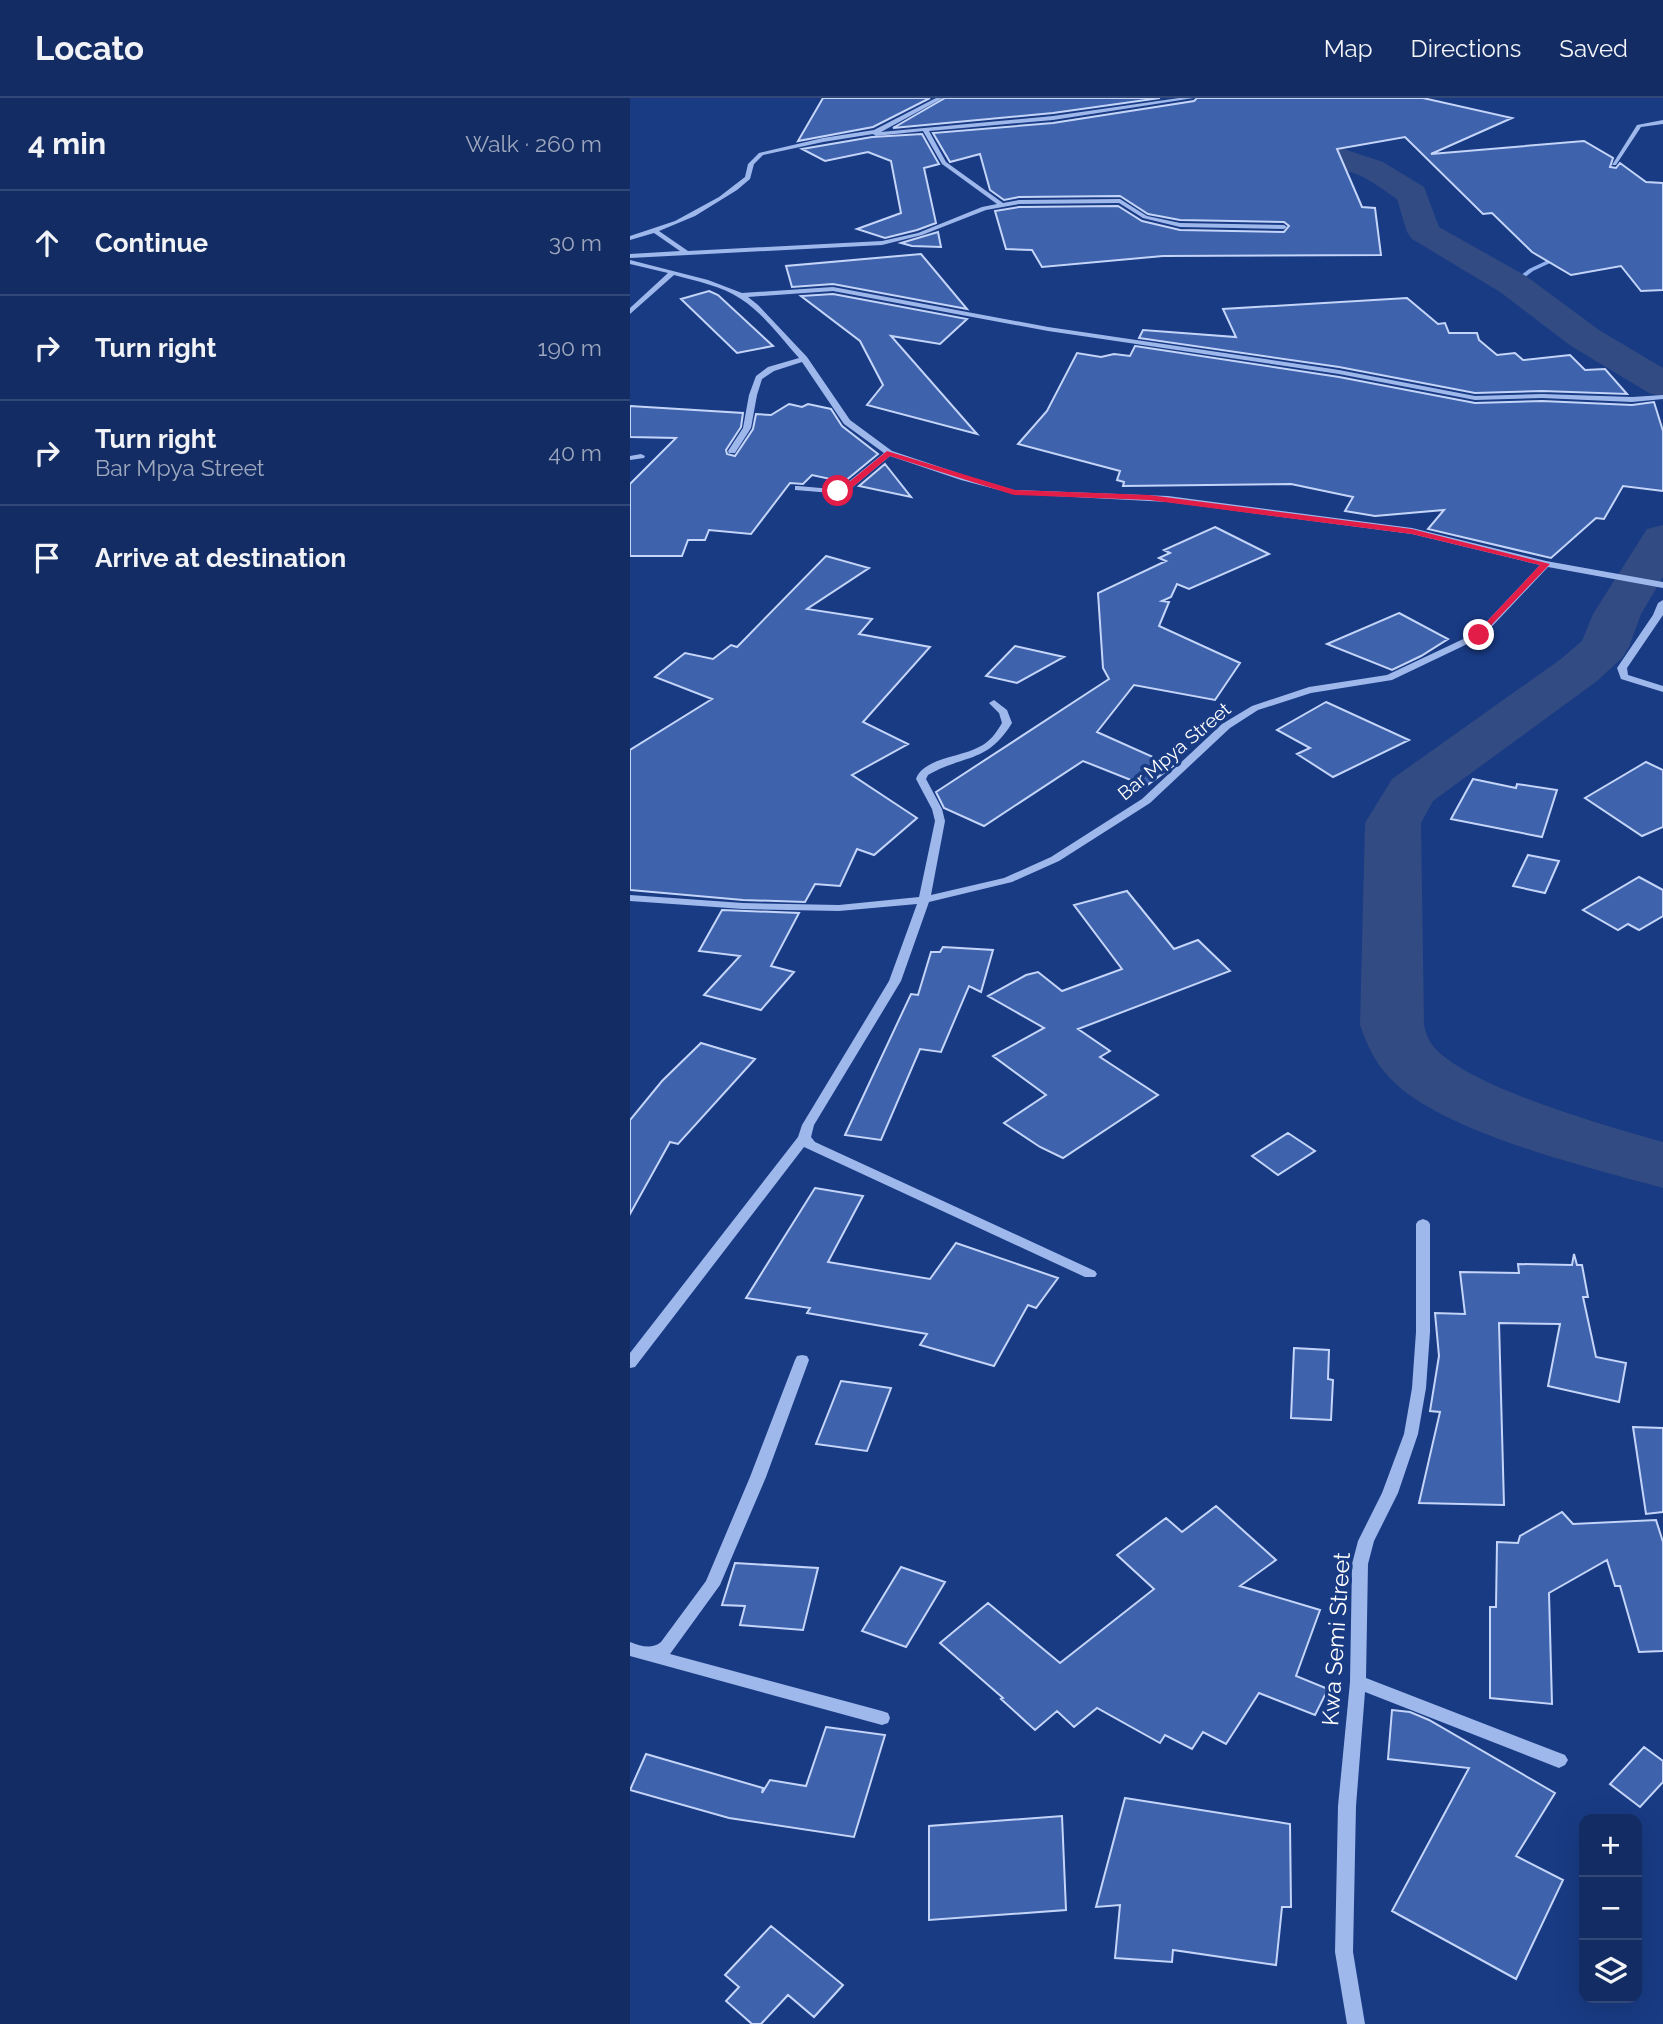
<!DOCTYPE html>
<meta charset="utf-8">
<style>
:root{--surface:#132c63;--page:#20386c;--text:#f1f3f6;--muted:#9da7be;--line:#324878}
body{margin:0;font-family:Raleway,sans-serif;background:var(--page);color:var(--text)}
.controls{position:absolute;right:21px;bottom:21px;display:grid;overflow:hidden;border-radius:14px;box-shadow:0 7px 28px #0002}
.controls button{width:63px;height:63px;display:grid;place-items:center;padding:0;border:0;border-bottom:2px solid var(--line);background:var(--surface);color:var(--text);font:35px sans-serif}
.stop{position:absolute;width:21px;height:21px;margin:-16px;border:5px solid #e11d48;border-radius:50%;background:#fff}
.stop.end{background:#e11d48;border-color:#fff;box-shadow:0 2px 7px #0008}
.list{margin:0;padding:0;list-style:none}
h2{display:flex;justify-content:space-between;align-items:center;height:91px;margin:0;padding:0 28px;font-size:30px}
h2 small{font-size:23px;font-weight:400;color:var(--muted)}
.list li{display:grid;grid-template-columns:46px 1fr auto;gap:21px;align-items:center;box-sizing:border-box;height:105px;padding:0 28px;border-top:2px solid var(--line)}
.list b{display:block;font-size:26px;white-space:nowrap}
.list p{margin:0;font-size:23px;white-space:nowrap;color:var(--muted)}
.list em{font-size:23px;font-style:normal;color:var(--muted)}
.icon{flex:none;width:38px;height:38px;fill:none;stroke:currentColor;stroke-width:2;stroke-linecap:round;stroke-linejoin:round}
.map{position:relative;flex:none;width:1033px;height:1926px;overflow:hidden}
header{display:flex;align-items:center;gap:42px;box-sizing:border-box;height:98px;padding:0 35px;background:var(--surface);border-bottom:2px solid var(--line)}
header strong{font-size:33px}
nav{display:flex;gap:38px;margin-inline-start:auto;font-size:24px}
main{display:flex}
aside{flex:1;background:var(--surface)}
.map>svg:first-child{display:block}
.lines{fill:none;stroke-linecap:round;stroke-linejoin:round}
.stream{fill:#91b1ee;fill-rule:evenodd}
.river{fill:#324b82;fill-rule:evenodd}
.building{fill:#3e62ab;stroke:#c4d5f9;stroke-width:2}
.minor{fill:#9fb8ec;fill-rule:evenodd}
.route{fill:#e11d48}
.labels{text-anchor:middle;stroke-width:7;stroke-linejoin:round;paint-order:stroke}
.street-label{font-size:19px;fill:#fff;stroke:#193b84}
.near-street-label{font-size:23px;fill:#fff;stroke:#193b84}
</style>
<header>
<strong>Locato</strong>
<nav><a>Map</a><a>Directions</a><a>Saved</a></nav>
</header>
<main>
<aside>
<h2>4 min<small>Walk · 260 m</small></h2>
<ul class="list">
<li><svg class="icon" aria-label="ahead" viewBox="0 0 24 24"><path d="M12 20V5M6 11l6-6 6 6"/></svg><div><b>Continue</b></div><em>30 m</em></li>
<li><svg class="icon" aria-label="right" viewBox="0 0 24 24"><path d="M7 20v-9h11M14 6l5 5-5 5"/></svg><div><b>Turn right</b></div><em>190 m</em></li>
<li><svg class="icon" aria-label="right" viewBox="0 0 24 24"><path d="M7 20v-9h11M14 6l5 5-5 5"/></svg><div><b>Turn right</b><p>Bar Mpya Street</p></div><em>40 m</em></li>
<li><svg class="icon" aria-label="arrive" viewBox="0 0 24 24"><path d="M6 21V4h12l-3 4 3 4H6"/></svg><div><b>Arrive at destination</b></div></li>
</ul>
</aside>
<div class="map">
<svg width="1033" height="1926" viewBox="0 0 1033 1926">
<rect width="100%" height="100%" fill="#193b84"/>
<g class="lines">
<path class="stream" d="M931,156l3,2 -1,1 -30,14 -18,14 -5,-1 19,-15z"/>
<path class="river" d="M696,0h30l2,5 -10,15 -29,20v3l64,21 41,25 15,40 87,49 73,54 64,38v29l-14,-4 -78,-47 -71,-54 -88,-53 -5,-7 -10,-33c-12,-8 -25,-18 -38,-24 -22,-9 -57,-9 -72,-30 3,-21 23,-28 39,-39z
M1033,427v52l-22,37 -12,33 -7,11 -25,23 -164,120 -12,22 3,202c1,5 3,11 5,15 24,44 185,88 234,102v46c-73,-20 -213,-54 -267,-104 -19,-17 -28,-36 -36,-59l5,-202 27,-44 169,-120 21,-18 11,-27 54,-85z"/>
</g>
<path class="building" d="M193,0h107l-57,29 -75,14z
M315,0h215l-107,15 -160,15z
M567,0h226l89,20 -81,36 153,-13 29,17 -3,9 6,1 4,-5 26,19 17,1v107l-22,1 -20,-25 -50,9 -39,-23 -40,-39 -9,1 -78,-77 -68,12 25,58 13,1 6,47 -218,1 -121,11 -10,-17 -26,-1 -11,-38 24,-4 99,-1 24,15 38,9 104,2 5,-6 -5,-4 -104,-2 -32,-6 -28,-18 -101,1 -15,3 -14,-10 -10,-36 -30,8 -17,-29 120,-10 141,-22z
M292,36l17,30 -15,4 12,55 -19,7 -32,8 -28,-9 44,-16 -10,-52 -23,-9 -43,9 -23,-12 70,-12z
M308,134l3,15 -29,-1 -11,-3z
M291,156l46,55 -134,-25 -41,3 -6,-21z
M79,193l9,4 55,51 -36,7 -56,-54z
M203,196l134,25 -27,25 -49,-8 86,98 -110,-29 16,-20 -23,-44 -59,-45z
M777,200l31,26 7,-1 4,10h28l2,7 18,15 18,-2 8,7 47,-5 15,15 20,-1 22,25 -85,-3 -67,2 -136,-26 -200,-29 4,-8 93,7 -13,-28z
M505,248l204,31 136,26 67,-2 90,4 22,-3 9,29v60l-40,-5 -19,33 -8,-1 -45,40 -123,-29 16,-19 -69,6 -30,-5 8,-14 -62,-13 -168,2 1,-4 -7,-2 3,-9 -102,-27 29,-33 30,-58 24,4 13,-3 16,2z
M159,306l13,3 6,-3 23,5 11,17 36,28 -34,28 -32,-7 -9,9 -13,-1 -39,51 -42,-4 -4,10h-17l-6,16h-52v-72l46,-46 -46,-1v-31l113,7 -2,14 -15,23 1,4 8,2 18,-27 3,-15 15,1z
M255,366l26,33 -52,-11z
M585,429l54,27 -80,35 -12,-5 -6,13 -9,4 7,1 -10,24 81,37 -25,37 -81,-15 -37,47 76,34 -27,20 -63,-25 -99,65 -40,-18 -8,-16 173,-113 -6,-11 -5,-75 68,-32 -7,-3 11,-5 -6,-3z
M196,458l43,12 -62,41 65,10 -13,15 71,13 -67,75 45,22 -56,31 65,43 -43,37 -17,-6 -17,37 -25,-2 -10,18 -62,-2 -113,-10v-140l82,-51 -57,-22 30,-24 28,6 18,-14 6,2z
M769,515l49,26 -27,17 -29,14 -65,-26z
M385,548l49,11 -47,26 -31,-7z
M696,604l83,38 -76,37 -36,-23 13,-6 -33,-18z
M1016,664l17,8v57l-21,9 -57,-38z
M843,681l43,9 1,-4 40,6 -15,47 -91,-18z
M898,757l31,6 -14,32 -32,-7z
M1009,779l24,13v26l-24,14 -11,-6 -10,6 -35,-20z
M497,793l47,58 24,-9 32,31 -152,58 32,22 -10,6 58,38 -95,63 -23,-11 -36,-24 42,-28 -53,-39 51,-28 -56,-32 38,-21 12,-3 24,19 60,-22 -48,-64z
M92,812l77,3 -28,53 23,6 -33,38 -57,-15 36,-39 -41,-5z
M313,849l50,3 -12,42 -12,-6 -28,66 -21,-3 -39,91 -36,-5 66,-141 7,1 13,-43h9z
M71,945l54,16 -77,85 -8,-2 -40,72v-94l32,-39z
M658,1035l27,18 -37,24 -26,-19z
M185,1090l48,8 -35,66 102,17 26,-36 102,35 -22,30 -8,-3 -34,61 -74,-21 7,-11 -120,-21 3,-5 -64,-10z
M944,1156l3,11h5l6,32h-5l13,60 30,6 -7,39 -71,-16 12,-62 -61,-1 5,182 -85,-2 21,-91 -10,-1 9,-55 -4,-43 30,1 -5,-42 59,1 -1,-9 54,1z
M664,1250l35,2 -1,29 5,1 -2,40 -40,-2z
M211,1283l50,7 -24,63 -51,-7z
M1003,1329l30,1v84l-17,2z
M586,1408l60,54 -36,26 80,24 -24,66 32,13 -13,26 -56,-22 -33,51 -23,-12 -11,17 -27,-14 -5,8 -63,-35 -23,19 -17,-16 -22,19 -34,-31 2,-1 -63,-55 48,-40 72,60 94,-74 -37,-34 49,-37 16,14z
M932,1414l11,12 83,-4 7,22v109l-24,1 -19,-66h-5l-8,-26 -58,33 3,111 -62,-6v-91h6l1,-65 21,1 2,-7z
M105,1465l83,5 -15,62 -63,-5 5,-19 -23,-1z
M271,1469l44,15 -39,65 -44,-16z
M762,1612l18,2 19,8 126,73 -39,63 47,24 -47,99 -124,-68 77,-143 -81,-9z
M196,1629l59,8 -31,102 -125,-19 -99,-28 16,-36 117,34 -1,5 8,-13 36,6z
M1014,1649l19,14v21l-23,25 -30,-23z
M495,1700l165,26 1,83h-9l-6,58 -103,-15 -1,12 -57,-4 5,-53 -24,2z
M432,1718l4,94 -137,10v-94z
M141,1828l72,59 -29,32 -26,-22 -27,29h-9l-26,-23 13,-14 -14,-12z"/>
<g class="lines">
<path class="minor" d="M306,0h7l-62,34 172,-16 126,-18h15l-141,22 -124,11 17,31 57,41 16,-3 101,-1 27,17 33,7 104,2 3,2 -3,2 -104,-2 -37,-9 -24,-15 -100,1 -33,6 -64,25 -40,10 -252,13v-4l50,-3 -26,-18 -24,7v-4l45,-15 44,-24 26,-20 3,-13 11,-11 64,-15 51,-8zM293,33l19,33 55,40 -15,3 -64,26 -36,8 -194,10 -29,-20 36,-15 42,-26 13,-11 4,-15 9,-9 60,-13 50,-8 3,2z
M1033,22v4l-22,3 -25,38h-4l25,-40z
M0,162l78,20 34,13 91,-6 215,40 291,43 136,26 67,-2 90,3 31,-2v4l-31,3 -90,-4 -67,2 -136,-26 -291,-43 -215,-40 -85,6 10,8 49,52 43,63 42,31 75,25 47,14 154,6 244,32 134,33 117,21v6l-115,-21 -66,70 -90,43 -81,13 -53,17 -28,18 -80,75 -91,58 -47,21 -83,20 -28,79 -87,144 -3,12 4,5 280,129 2,3 -2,3h-10l-281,-130 -169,220 -5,1v-15l168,-216 4,-12 87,-144 28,-77 -78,7 -96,-2 -113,-8v-6l113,8 96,2 80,-8 16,-76 -3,-12 -16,-30c7,-21 46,-22 63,-32 11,-5 17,-14 23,-24l-3,-10 -10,-10 5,-3 13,10 5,13c-25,41 -48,31 -84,52l-2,4 16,30 3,12 -14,74 73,-17 47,-21 91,-58 80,-75 30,-18 57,-19 78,-12 89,-42 64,-68 -128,-31 -244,-32 -154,-8 -53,-14 -71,-24 -42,35 -16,2 -37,-3v-4h3l34,3 10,-2 42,-34 -40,-29 -42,-62 -28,9 -12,8 -5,16 -6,33 -16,25h-6l-1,-2 15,-23 6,-33 7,-19 12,-9 31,-9c-18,-20 -35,-44 -58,-59 -19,-13 -45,-18 -67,-24l-44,39v-6l38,-35 -38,-9z
M11,356l4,2 -1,2 -14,2v-4z
M1033,502v15l-36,53 1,7 35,11v6l-42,-13 -4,-11 36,-53 5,-12z
M793,1121l5,2 2,3v108l-4,56 -8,46 -20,59 -24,48 -6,23 -2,114 199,77 3,5 -3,5 -6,3 -194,-76 -9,114 -3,146 12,72h-18l-12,-72 3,-146 12,-124 2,-118 6,-23 24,-48 22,-59 8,-46 4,-56v-108l2,-3z
M172,1257l5,1 2,4 -43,117 -46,108 -50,69 212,57 6,2 2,5 -2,5 -6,2 -252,-69v-14c11,4 21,8 31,0l45,-61 44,-104 45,-117 2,-4z"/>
</g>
<path class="route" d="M257,353l128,39 134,5 263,34 138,35 -71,74 -3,-5 64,-68 -128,-31 -263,-34 -135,-5 -124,-39 -42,35 -13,2v-3l8,-3z"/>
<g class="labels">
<g class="street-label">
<text transform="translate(544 653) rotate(-40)" y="7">Bar Mpya Street</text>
</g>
<g class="near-street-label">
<text transform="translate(706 1541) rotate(-86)" y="8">Kwa Semi Street</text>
</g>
</g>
</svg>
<div class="controls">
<button>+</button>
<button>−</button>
<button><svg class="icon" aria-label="layers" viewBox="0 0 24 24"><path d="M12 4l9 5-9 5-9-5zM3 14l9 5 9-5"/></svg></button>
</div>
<div class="stop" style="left:208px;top:393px"></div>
<div class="stop end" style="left:849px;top:537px"></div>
</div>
</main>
